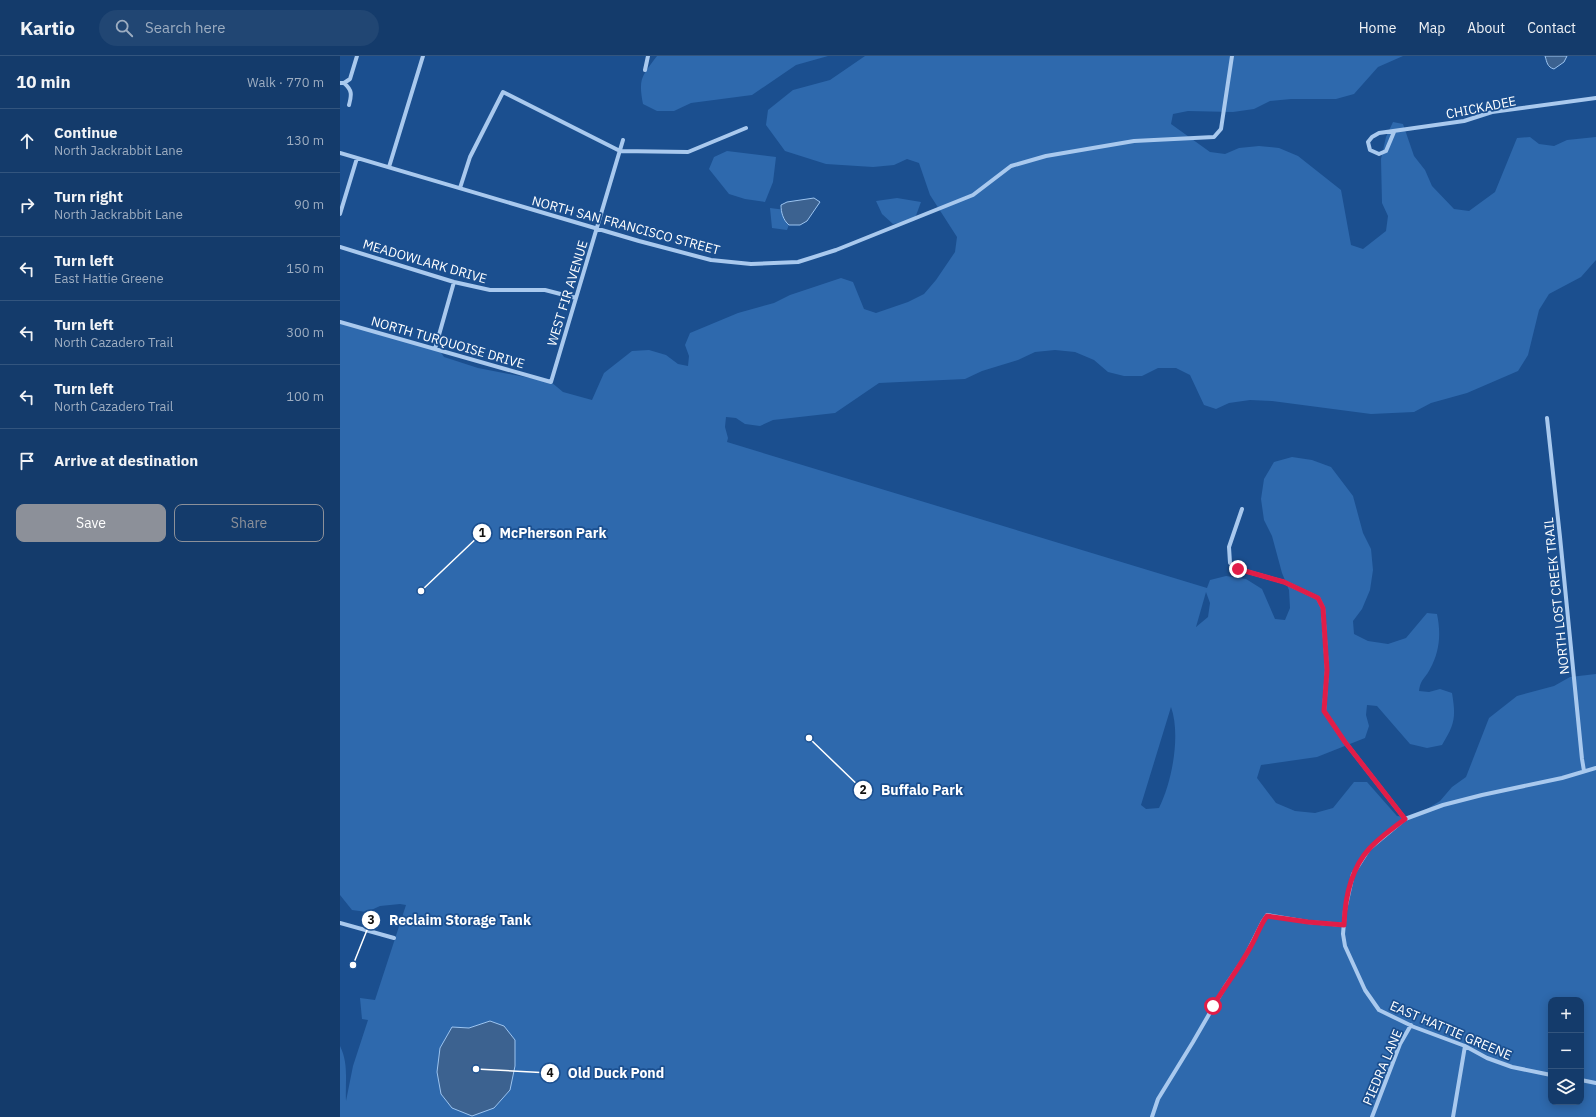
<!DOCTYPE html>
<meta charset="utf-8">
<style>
:root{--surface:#143b6b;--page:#214673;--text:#f1f3f6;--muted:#9dadc1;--line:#33557e;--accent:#8c9099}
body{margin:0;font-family:"IBM Plex Sans",sans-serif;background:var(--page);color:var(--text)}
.controls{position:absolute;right:12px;bottom:12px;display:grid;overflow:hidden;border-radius:8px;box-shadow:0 2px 10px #0003}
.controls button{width:36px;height:36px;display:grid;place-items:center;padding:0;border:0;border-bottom:1px solid var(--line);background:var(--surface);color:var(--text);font:20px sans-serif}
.stop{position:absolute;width:12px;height:12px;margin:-9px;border:3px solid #e11d48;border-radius:50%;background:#fff}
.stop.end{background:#e11d48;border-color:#fff;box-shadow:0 1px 4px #0008}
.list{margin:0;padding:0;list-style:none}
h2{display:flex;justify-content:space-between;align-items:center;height:52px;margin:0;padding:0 16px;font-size:17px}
h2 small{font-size:13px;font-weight:400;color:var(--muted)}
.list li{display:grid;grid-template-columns:26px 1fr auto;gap:12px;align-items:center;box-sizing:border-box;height:64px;padding:0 16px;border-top:1px solid var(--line)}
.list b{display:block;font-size:15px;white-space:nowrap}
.list p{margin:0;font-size:13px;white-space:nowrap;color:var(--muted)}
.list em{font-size:13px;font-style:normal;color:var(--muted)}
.actions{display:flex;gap:8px;padding:12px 16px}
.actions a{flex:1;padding:9px 0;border:1px solid var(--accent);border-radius:8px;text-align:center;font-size:14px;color:var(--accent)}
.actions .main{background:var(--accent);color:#fff}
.icon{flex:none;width:22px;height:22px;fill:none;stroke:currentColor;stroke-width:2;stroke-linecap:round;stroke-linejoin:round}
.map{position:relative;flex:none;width:1256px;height:1061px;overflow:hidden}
header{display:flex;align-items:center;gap:24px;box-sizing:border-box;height:56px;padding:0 20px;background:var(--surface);border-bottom:1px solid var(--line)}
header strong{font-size:19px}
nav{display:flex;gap:22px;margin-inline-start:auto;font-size:14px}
.search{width:280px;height:36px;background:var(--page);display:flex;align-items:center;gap:10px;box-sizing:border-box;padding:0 14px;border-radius:22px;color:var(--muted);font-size:15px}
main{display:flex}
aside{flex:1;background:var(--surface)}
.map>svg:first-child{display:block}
.green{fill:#2e69ad;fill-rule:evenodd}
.water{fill:#3c6290;stroke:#9cc4f0}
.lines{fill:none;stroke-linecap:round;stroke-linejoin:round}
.street{stroke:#a9c9ee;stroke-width:4}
.route{stroke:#e11d48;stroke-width:5}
.labels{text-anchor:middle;stroke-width:3.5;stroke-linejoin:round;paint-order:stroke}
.street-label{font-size:13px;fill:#fff;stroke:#1b4f8f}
.leader{fill:none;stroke:#fff;stroke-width:1.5}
.callout-dot{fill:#fff;stroke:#1b4f8f;stroke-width:1.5}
.mark-label{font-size:12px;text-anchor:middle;font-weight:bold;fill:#111}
.callout-label{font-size:14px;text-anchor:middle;font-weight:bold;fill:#fff;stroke:#1b4f8f;stroke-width:3.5;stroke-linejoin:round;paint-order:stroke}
</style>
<header>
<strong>Kartio</strong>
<div class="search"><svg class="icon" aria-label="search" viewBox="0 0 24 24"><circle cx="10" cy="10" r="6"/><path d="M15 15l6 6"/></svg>Search here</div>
<nav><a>Home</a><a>Map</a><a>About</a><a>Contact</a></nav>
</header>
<main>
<aside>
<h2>10 min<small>Walk · 770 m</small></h2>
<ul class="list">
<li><svg class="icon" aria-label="ahead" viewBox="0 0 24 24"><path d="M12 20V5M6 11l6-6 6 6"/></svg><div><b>Continue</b><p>North Jackrabbit Lane</p></div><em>130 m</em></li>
<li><svg class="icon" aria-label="right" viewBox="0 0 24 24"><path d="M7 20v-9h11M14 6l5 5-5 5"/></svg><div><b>Turn right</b><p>North Jackrabbit Lane</p></div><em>90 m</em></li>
<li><svg class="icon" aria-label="left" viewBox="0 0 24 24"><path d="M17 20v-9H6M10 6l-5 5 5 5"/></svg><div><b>Turn left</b><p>East Hattie Greene</p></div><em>150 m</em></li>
<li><svg class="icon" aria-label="left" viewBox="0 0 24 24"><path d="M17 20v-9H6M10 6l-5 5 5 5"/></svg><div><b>Turn left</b><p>North Cazadero Trail</p></div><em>300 m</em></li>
<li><svg class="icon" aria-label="left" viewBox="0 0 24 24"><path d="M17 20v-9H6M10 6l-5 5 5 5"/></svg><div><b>Turn left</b><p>North Cazadero Trail</p></div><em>100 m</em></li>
<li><svg class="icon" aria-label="arrive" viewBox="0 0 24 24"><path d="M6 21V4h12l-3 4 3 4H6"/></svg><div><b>Arrive at destination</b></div></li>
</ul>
<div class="actions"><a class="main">Save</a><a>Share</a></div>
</aside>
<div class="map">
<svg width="1256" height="1061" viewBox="0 0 1256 1061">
<rect width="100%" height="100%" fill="#1b4f8f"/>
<path class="green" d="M317,0h171l-32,9 -44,30 -61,8 -17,8h-17l-14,-7c-5,-26 -1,-28 14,-48z
M525,0h538l-25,11 -24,27 -18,5h-45l-21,2 -16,8 -21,3 -45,-1 -15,3 -2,10 39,28 15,2 14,-6 20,-2 20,2 19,8 43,34 10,55 12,4 23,-18 2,-15 -6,-13 -1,-44 5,-22 7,-15 10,2 11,32 11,14 7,16 22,23 15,2 26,-19 22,-54 13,-1 9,7 15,2 13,-6 29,-3v123l-15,17 -32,17 -10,16 -11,45 -10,16 -51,22 -36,10 -17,9 -43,2 -99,-13 -22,-1 -21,3 -13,6 -12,-4 -14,-30 -14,-7h-18l-16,8h-18l-16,-4 -14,-12 -19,-8 -20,-2 -20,2 -17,8 -36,11 -17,8 -86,4 -44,30 -62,7 -13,6 -15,-2 -9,-6 -10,-1 -1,10 3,11 -1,4 480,146 3,-8 16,-4 20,3 16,10 13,30 10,1 5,-12 -1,-18 -7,-17 -10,-37 -8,-16 -3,-21 3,-20 10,-17 18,-5 20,3 19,7 22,29 10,37 8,16 2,21 -3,20 -8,19 -9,12 1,13 14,7 20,3 18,-6 21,-25 10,1c4,19 3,37 -7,55 -5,10 -9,9 -11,22l10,1 11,-3 12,4c4,24 3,31 -10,52l-15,3 -17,-4 -33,-38 -10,-1 -1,10 3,11 -4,12 -48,19 -56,8 -4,13 19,25 19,8 20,2 18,-5 21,-26h13l30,34 15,2 28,-17 12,-14 14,-10 23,-59 28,-22 37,-10 16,-9 26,-3v443h-1256v-71c9,18 5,36 6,55l7,-35 15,-46 -6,-1 -2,-21 15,2 31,-95 -6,-1 -20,2 -13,6 -15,-2 -12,-15v-573l100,29 4,6 34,11 73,14 12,10 29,8 12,-27 28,-22 17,-1 17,5 12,9 10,2 1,-10 -4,-11 5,-12 48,-20 36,-10 16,-8 51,-17 12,4 11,27 12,4 32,-11 16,-8 12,-14 19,-28 2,-15 -27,-42 -11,-32 -12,-4 -13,6 -21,2 -47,-3 -41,-13 -19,-26 2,-15 25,-20 37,-10zM866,536l4,11 -2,14 -12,10zM831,651c10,28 1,75 -12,101l-13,1 -5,-4zM1211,944h30v102h-30z
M387,95l49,6 -3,25 -8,20 -20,-3 -16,-5 -20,-25 5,-12z
M557,142l24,4 -7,19 -21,3 -11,-10 -6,-13z
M430,152l24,3 -7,19 -15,-2z"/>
<path class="water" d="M1205,0h22l-3,6 -10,7c-7,-2 -7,-7 -9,-13z
M474,142l6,4 -13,19 -7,4h-11c-6,-5 -8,-13 -8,-20l6,-3z
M150,965l14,5 11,14v26l-5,24 -16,18 -22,8 -20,-8 -11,-14 -4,-22 3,-24 12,-21 17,1z"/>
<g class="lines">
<path class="street" d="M305,14l3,-14
M0,27h4l6,-4 7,-23
M4,27c8,7 8,11 5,22
M1054,76l-8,19 -7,3 -9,-4 -2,-8 4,-5 7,-4 85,-12 28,-9 104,-14
M0,97l299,88 72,19 40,4 47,-2 38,-12 137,-55 38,-29 35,-10 88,-15 80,-4 7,-8 11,-73
M49,111l34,-111
M120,132l10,-31 33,-65 117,59 68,1 58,-24
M0,158l17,-56
M0,191l114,35 36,8h55l31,8
M0,266l211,60 72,-242
M95,293l19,-67
M1207,362l13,119 22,222 2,12
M902,453l-13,38 1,16 8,6 46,13 34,16 5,10 4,62 -3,41 21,31 60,77
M0,867l54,15
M1211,1019l-39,-8 -25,-9 -22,-12 -51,-19 -35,-17 -14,-20 -20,-44 -2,-12 2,-24 8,-36 16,-25 36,-30 38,-14 39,-10 80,-17 34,-10
M1241,1024l15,3
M812,1061l6,-18 35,-57 33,-57 19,-28 18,-36 4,-6 41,7 36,3
M1032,1061l28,-73 11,-19
M1113,1061l12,-71"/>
</g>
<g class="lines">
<path class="route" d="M873,950c12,-20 27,-39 38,-60 6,-10 9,-21 16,-30l41,6 36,3c1,-27 6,-55 25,-76 10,-11 24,-21 36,-30l-60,-77 -21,-31 3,-41 -4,-62 -5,-10 -34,-16 -46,-13"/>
</g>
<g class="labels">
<g class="street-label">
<text transform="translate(1141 51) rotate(-11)" y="5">CHICKADEE</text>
<text transform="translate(286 169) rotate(15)" y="5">NORTH SAN FRANCISCO STREET</text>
<text transform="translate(85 205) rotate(16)" y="5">MEADOWLARK DRIVE</text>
<text transform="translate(227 237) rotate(-73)" y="5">WEST FIR AVENUE</text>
<text transform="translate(108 286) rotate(16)" y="5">NORTH TURQUOISE DRIVE</text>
<text transform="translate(1216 540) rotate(-96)" y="5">NORTH LOST CREEK TRAIL</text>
<text transform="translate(1111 974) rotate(23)" y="5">EAST HATTIE GREENE</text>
<text transform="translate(1042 1011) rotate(-67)" y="5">PIEDRA LANE</text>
</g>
</g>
<path class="leader" d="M81 535L142 477M469 682L523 734M13 909L31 864M136 1013L210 1017"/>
<g class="callout-dot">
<circle cx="81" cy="535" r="4"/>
<circle cx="469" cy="682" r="4"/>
<circle cx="13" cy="909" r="4"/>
<circle cx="136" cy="1013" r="4"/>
<circle cx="142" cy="477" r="10"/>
<circle cx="523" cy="734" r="10"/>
<circle cx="31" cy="864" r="10"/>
<circle cx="210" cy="1017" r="10"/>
</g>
<g class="mark-label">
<text x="142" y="481">1</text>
<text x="523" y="738">2</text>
<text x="31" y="868">3</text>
<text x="210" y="1021">4</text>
</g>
<g class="callout-label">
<text x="213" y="482">McPherson Park</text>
<text x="582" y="739">Buffalo Park</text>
<text x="120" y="869">Reclaim Storage Tank</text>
<text x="276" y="1022">Old Duck Pond</text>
</g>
</svg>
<div class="controls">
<button>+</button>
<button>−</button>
<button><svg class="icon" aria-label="layers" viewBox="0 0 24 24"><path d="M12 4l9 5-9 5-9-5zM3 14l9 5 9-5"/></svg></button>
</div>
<div class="stop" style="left:873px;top:950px"></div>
<div class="stop end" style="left:898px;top:513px"></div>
</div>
</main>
